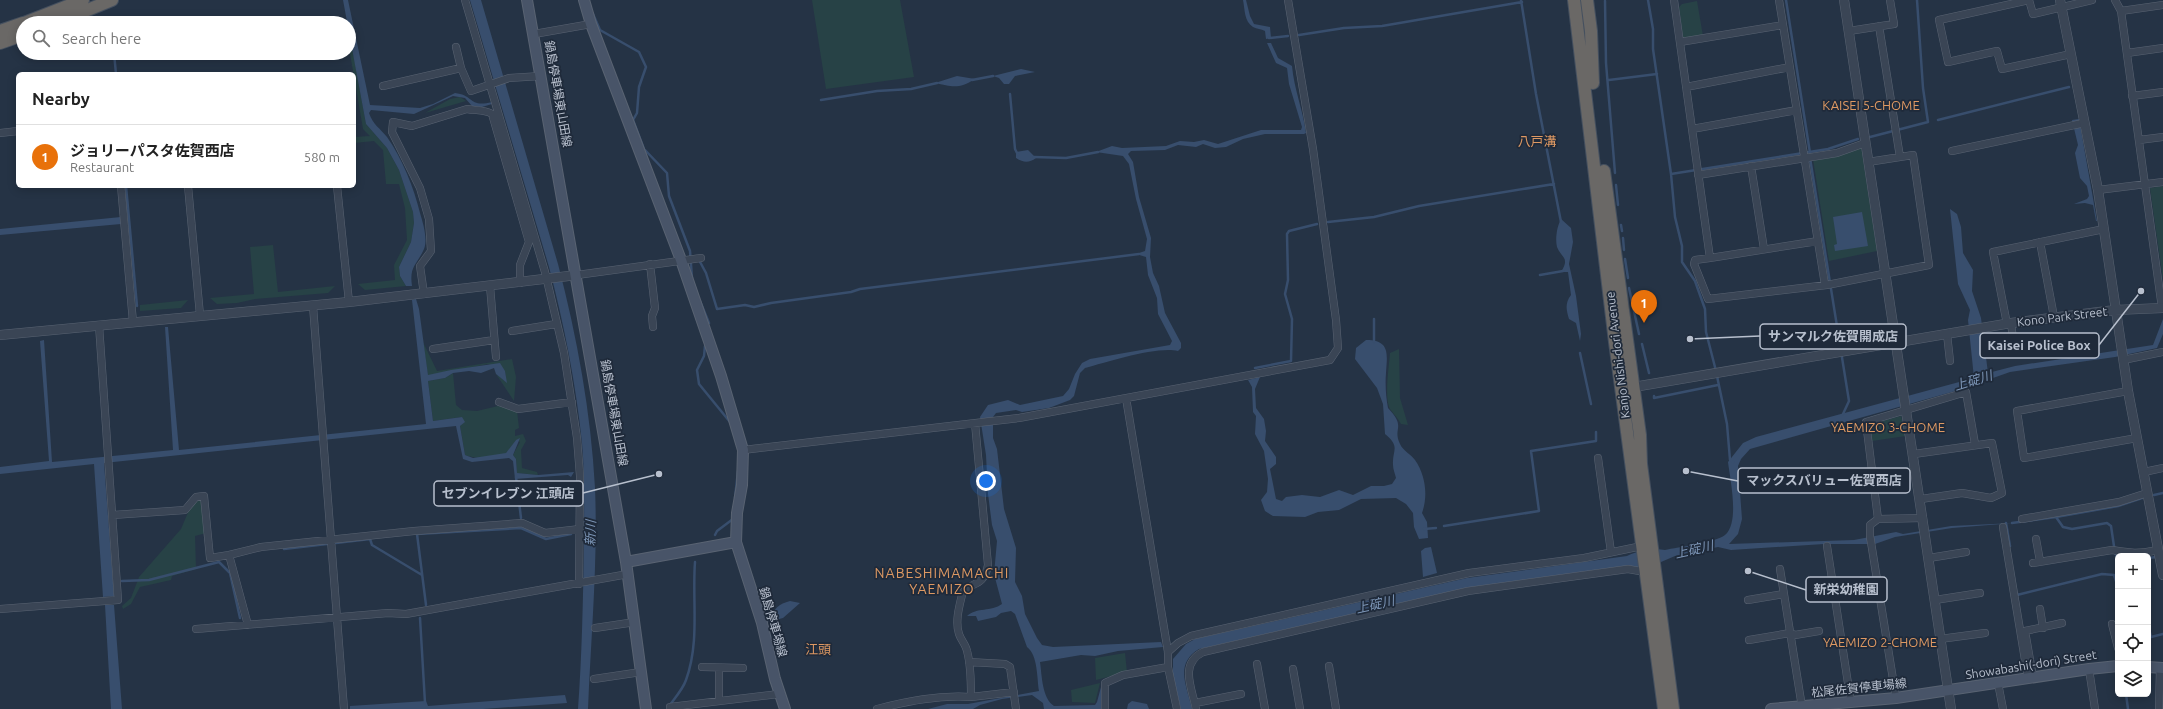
<!DOCTYPE html>
<meta charset="utf-8">
<style>
:root{--surface:#fff;--page:#f2f2f2;--text:#222;--muted:#767676;--line:#e0e0e0;--accent:#526685}
body{margin:0;font-family:Ubuntu,"Noto Sans JP",sans-serif;background:var(--page);color:var(--text)}
.controls{position:absolute;right:12px;bottom:12px;display:grid;overflow:hidden;border-radius:6px;box-shadow:0 2px 10px #0003}
.controls button{width:36px;height:36px;display:grid;place-items:center;padding:0;border:0;border-bottom:1px solid var(--line);background:var(--surface);color:var(--text);font:20px sans-serif}
.you{position:absolute;left:986px;top:481px;width:14px;height:14px;margin:-10px;border:3px solid #fff;border-radius:50%;background:#1a73e8;box-shadow:0 0 0 6px #1a73e833}
.badge{display:grid;place-items:center;width:26px;height:26px;border-radius:50%;background:var(--accent);color:#fff;font-size:13px;font-weight:700}
.pin{position:absolute;translate:-50% -33px;filter:drop-shadow(0 1px 2px #0008)}
.pin::after{content:'';position:absolute;top:21px;width:14px;height:12px;background:inherit;clip-path:polygon(0 0,100% 0,50% 100%)}
.list{margin:0;padding:0;list-style:none}
h2{display:flex;justify-content:space-between;align-items:center;height:52px;margin:0;padding:0 16px;font-size:17px}
h2 small{font-size:13px;font-weight:400;color:var(--muted)}
.list li{display:grid;grid-template-columns:26px 1fr auto;gap:12px;align-items:center;box-sizing:border-box;height:64px;padding:0 16px;border-top:1px solid var(--line)}
.list b{display:block;font-size:15px;white-space:nowrap}
.list p{margin:0;font-size:13px;white-space:nowrap;color:var(--muted)}
.list em{font-size:13px;font-style:normal;color:var(--muted)}
.icon{flex:none;width:22px;height:22px;fill:none;stroke:currentColor;stroke-width:2;stroke-linecap:round;stroke-linejoin:round}
.map{position:relative;flex:none;width:2163px;height:709px;overflow:hidden}
.search{position:absolute;background:var(--surface);box-shadow:0 2px 10px #0003;left:16px;top:16px;width:340px;height:44px;display:flex;align-items:center;gap:10px;box-sizing:border-box;padding:0 14px;border-radius:22px;color:var(--muted);font-size:15px}
.panel{position:absolute;background:var(--surface);box-shadow:0 2px 10px #0003;left:16px;top:72px;width:340px;height:116px;border-radius:6px}
.map>svg:first-child{display:block}
.green{fill:#274246}
.water{fill:#384e6d}
.lines{fill:none;stroke-linecap:round;stroke-linejoin:round}
.stream{stroke:#384e6d;stroke-width:2.5}
.minor-casing{stroke:#596372;stroke-width:8}
.tertiary-casing{stroke:#596372;stroke-width:10}
.secondary-casing{stroke:#596372;stroke-width:12}
.trunk-casing{stroke:#45505f;stroke-width:14}
.minor{stroke:#3a4555;stroke-width:7}
.tertiary{stroke:#3a4555;stroke-width:9}
.secondary{stroke:#485468;stroke-width:10}
.trunk{stroke:#6a6866;stroke-width:12}
.labels{text-anchor:middle;stroke-width:3.5;stroke-linejoin:round;paint-order:stroke}
.street-label{font-size:12px;fill:#b8c0ce;stroke:#1f2a3a}
.neighbourhood-label{font-size:13px;fill:#de9963;stroke:#1f2a3a}
.water-label{font-size:13px;font-style:italic;fill:#7d96b7;stroke:#1f2a3a}
.quarter-label{font-size:14px;letter-spacing:1px;fill:#de9963;stroke:#1f2a3a}
.leader{fill:none;stroke:#b8c0ce;stroke-width:1.5}
.callout-dot{fill:#b8c0ce;stroke:#1f2a3a;stroke-width:1.5}
.callout{fill:#1f2a3a;stroke:#b8c0ce;stroke-width:1.5}
.callout-label{font-size:13px;text-anchor:middle;font-weight:bold;fill:#b8c0ce}
</style>
<div class="map">
<svg width="2163" height="709" viewBox="0 0 2163 709">
<rect width="100%" height="100%" fill="#253345"/>
<path class="green" d="M812,0h88l14,77 -88,12z
M1697,1l6,35 -17,3 -3,-2 -4,-30 3,-3z
M349,28l17,96 21,24 12,22 14,42 1,11 -3,19 -12,25 1,9 6,10 -41,4 -7,-6 37,-4 -1,-15 13,-25 -2,-32 -6,-24h-13l-3,-34 -9,-9 -20,2v-6l16,-1 -7,-7 -14,-81z
M460,97l6,4 -41,12 25,-14z
M1861,146l16,105 -48,10 -16,-102z
M2163,186v94l-13,-92z
M273,245l5,47 57,-6 -7,7 -73,6 -18,4 -20,1 -7,-6 44,-4 -4,-47z
M188,300l-7,8 -41,3v-6z
M423,342l14,29 75,-12 4,18 -2,24 -18,-27 10,8 -1,-11 -17,-7 -60,12z
M1399,349l1,49 8,27 -7,-1c-3,-6 -7,-9 -11,-15 -6,-11 -1,-43 0,-56z
M453,373l3,32 6,5 15,1 21,-5 19,5 2,17 -4,2v6l8,-2 3,7 -5,9 1,18 15,4 1,3 -21,-2 -1,-14 -3,-4 7,-13 -4,-2c-3,4 -6,10 -10,13 -9,7 -31,6 -41,2l-5,-29 2,-9 -29,4 -5,-40 17,-3z
M1901,416l5,20 -34,5 -2,-14 5,-4z
M198,500l5,2 3,31 -11,3 1,33 -24,7 -1,4 -31,7 -9,17 -8,5 -1,-3 9,-8 8,-21 42,-48 8,-19z
M1125,653l2,19 -31,8 -1,-22z
M1100,683l-5,20 -23,-1 -1,-12z"/>
<path class="water" d="M343,0h5l22,105 50,3 13,-4 22,-11c19,2 14,15 37,9v2l-10,3 -10,-1 -7,-8 -12,-2 -39,18 -43,-4 -2,3c4,12 11,15 18,24 15,21 27,51 33,76 3,10 8,26 4,36 -7,16 -15,17 -12,37h-6l-6,-10 -1,-9 12,-25 3,-19 -1,-11 -14,-42 -12,-22 -21,-24z
M470,0h11l77,264c19,73 33,148 37,224 3,73 -4,148 -7,221h-10c4,-54 5,-109 6,-164 0,-34 1,-68 -2,-102 -6,-59 -18,-119 -33,-176z
M1243,0h3l4,16 4,8 16,3 1,11 -5,1 -1,-8c-4,-2 -8,-2 -12,-4 -9,-6 -8,-17 -10,-27z
M1267,43h4l7,15 14,8c2,23 11,44 14,67l-2,1h-39l-22,5 -17,8 -11,1 -12,-4 -7,3 -18,-2 -13,5 -34,1 -3,3 5,8 6,35 12,41 -1,19 3,16 6,13 6,27 16,30v5l-3,3c-21,-5 -70,11 -93,17l-5,5 -6,23 -4,4 -21,8 -27,4 -6,-2 -20,3 -3,4v21l4,11 7,60 12,39 -1,34 7,14 3,18 12,24 5,7 11,2 108,-5 2,5 -45,4 -23,5 -14,-1 -41,7c2,14 2,36 14,44l41,-1 2,-3 4,-15 1,22h-58l-1,-6 -11,-8 -30,4 -22,6 -7,4h-45l19,-5h21l71,-13c-2,-12 -1,-36 -12,-44l-12,-33 -4,-3 -10,2 -5,4 -18,4 -2,-5h-9c10,-9 24,-4 35,-12l-8,-30 3,-33 -5,-16 -4,-31 -2,-39 -6,-38 8,-12 20,-5 12,5 43,-9 6,-7 6,-15 7,-11 8,-4 80,-14 2,-4 -14,-27 -1,-16 -9,-23 -2,-18 -10,-3 9,-3 2,-12 -11,-40 -7,-35 -6,-8 -27,-4 16,-6 10,2 44,-2 14,-5 14,1 10,-2 14,4 43,-14h40l1,-3 -13,-43 -2,-16 -11,-5z
M1021,69l14,3 -20,4 -6,8h-5l-5,-6 -6,-2z
M957,76l18,3c-16,10 -22,8 -40,4z
M2079,119l18,102h-1l-3,-16 -8,-2 -11,1 13,-5 2,-3 -2,-10 -7,-8 -5,-25 3,-8 -6,-25z
M1028,150l8,8c-7,5 -12,5 -20,0v-6z
M1950,209l7,5 4,13 2,26 10,17 -1,21 9,27 7,55 27,-7 138,-21 10,-26v15l-6,14 -42,9 -105,15 -51,18 -209,59 -9,10 -3,7 4,53 -4,15 -9,10 125,-4 42,-8 7,2 48,-8 63,-3 -62,5 -57,9 -20,7h-51l-93,6 -13,-3 -43,9 -21,9 -186,23 -269,61c-25,15 -12,37 -7,60h-11l-8,-33v-17l13,-15 9,-5 272,-61 160,-22c10,-5 26,-8 38,-6 13,-3 50,-7 60,-15 15,-12 5,-56 3,-73l15,-19 13,-6 218,-59 -6,-58 2,-10 -12,-26z
M1862,212l6,34 -33,5 -1,-6 3,-1 -4,-27z
M121,217v7l-121,11v-6z
M1561,219l10,9 2,14 -4,22 7,32 5,38 -1,7 -4,-18 -7,-4c-3,-10 -4,-16 2,-24l-3,-23h-7c9,-15 1,-13 -4,-25 -2,-8 0,-21 4,-28z
M416,299l3,10 9,66 23,-5 49,-7 5,8 2,12 -11,-9 -2,-6 -13,5 -12,-2 -16,2 -8,5 -17,3 5,40 29,-4 3,5 -5,4 5,29 8,3 33,-5 10,-13 4,-2 -7,17 3,4 1,14 21,2 36,-3 -3,5 -3,-2 -53,4 -2,-18 -4,-3 -37,4 -9,-3 -7,-33 -352,37 10,133 -11,1 -9,-133 -94,10v-7l49,-6 -9,-120 4,-1 8,122 121,-12 -8,-123h3l11,123 247,-26 -14,-124z
M1366,340c25,0 21,15 20,33 -1,12 0,24 2,35 19,20 4,19 12,36 3,7 11,10 15,16 11,16 13,36 7,53l5,9 1,16 -9,1 -5,-12 -1,-14 -7,-9 -10,-6 -35,1 -22,11 -21,2 -13,5 -32,-1 -8,-5 -4,-11 6,-8 1,-13 -4,-28 -9,-17 1,-18 -3,-4 -1,-25 -4,-7 12,-3 -5,12 1,19 8,11 2,12 -1,10 11,16v7l-6,5 6,30 6,2 4,-4 16,-2 18,2 19,-7 14,5 18,-9h13l8,-2 4,-6c-1,-4 -3,-9 -3,-13 -1,-15 8,-18 -8,-31l-2,-30 -6,-16 -22,-29 1,-11z
M1431,547l6,26 -14,4 -2,-26 4,-3z
M790,601l10,2 -17,15 -12,3c2,-13 8,-17 19,-20z
M105,605h9l8,104h-11z
M565,695l2,8 -84,6h-133v-3l76,-5 2,5z
M1132,701l15,3 2,5h-22l1,-5z"/>
<g class="lines">
<path class="stream" d="M1521,0l15,94 25,128
M1648,0l5,29v20l18,125
M1786,0l24,153
M1605,1l1,62 9,110
M593,14l7,16 39,22 7,15 -7,20 -2,26 -4,7 11,29 23,24 2,23 21,55 2,27
M96,17l4,6
M1299,35l45,-7 38,-2 140,-24
M1269,38l19,-2
M114,53l2,21
M972,80l21,-4
M1609,80l48,-6
M1010,94l5,55 3,6
M821,100l56,-9 34,-2 26,-6
M1938,120l131,-33
M1870,137l58,-15 -5,-34 -6,-88
M1034,157l32,1 32,-6
M1810,158l39,243 -6,13
M1616,185l2,20
M126,186l11,120
M1328,222l46,-5 45,-11 135,-22
M1621,225l1,6
M1623,238l1,12
M1625,259l3,19
M699,260l7,13 11,36 28,-4 9,2 17,-4 80,-11 9,-3 279,-35
M1540,275l23,-4
M1629,288l10,46
M700,301l9,22
M1374,342v-23
M1642,344l7,29
M705,346l-1,10 -7,14 2,14 31,38
M1580,353l11,51
M1255,368l36,-7 1,-42 -7,-25 3,-14 -1,-46 2,-3 28,-7
M1716,371l-10,-39 -1,-23 -10,-28 -13,-19v-16l-7,-29 -4,-43 157,-25 30,-10
M1717,376l10,48 3,36 3,2
M1654,396v2l64,-13
M516,477l5,41
M2154,495l9,-2
M735,498l3,-27
M2056,517l62,-11 24,-8
M2006,523l4,23
M2012,523l44,-6 7,10 9,2 35,-6 4,3 4,27 3,5
M1444,526l95,-15 -8,-60 65,-10v-9
M1424,529l12,-1
M715,535l2,-4 16,-12
M336,543l34,-4 2,6 50,30
M284,549l43,-5
M2148,558l9,-1
M122,581l27,-1 70,-18 11,11 10,45
M2017,593v2l85,-21 12,1 4,12
M426,605l-9,-71 104,-6 25,11 25,-5
M420,618l5,85
M2148,624l3,13 12,-3
M2126,694l2,15
M669,706c6,-8 14,-17 17,-26 14,-38 6,-80 9,-118"/>
<g class="minor-casing">
<path id="minor" d="M465,0l80,272 19,81 13,85 3,38 -1,108
M1674,0l36,258
M1779,0l46,285
M2115,0l6,11 41,297
M2121,11l42,-6
M1879,26l21,131
M1849,31l45,-7 -4,-24
M534,34l57,-10
M1680,42l103,-17
M2127,53l36,-5
M2071,54l-69,15 -5,-18 -49,11 -9,-42 90,-20 4,14 59,-14
M461,68l10,23 38,-13 32,-2
M383,86l78,-18 -5,-21
M1686,87l104,-20
M2132,96l31,-4
M1692,129l105,-19
M0,133l18,-2
M2139,140l24,-3
M1952,151l132,-28
M1751,166l13,83
M1698,175l139,-22 28,-10
M121,186l12,136
M188,186l12,129
M337,186l12,116
M2098,190l65,-8
M1818,241l-108,17 -15,2 -1,4 14,35 119,-14 102,-20 -16,-110 -45,7
M2040,242l14,75
M650,264l5,44 -3,8 1,11
M577,275l124,-17
M490,286l6,71
M424,294l-4,-28 11,-15 -2,-32 -9,-31 -28,-56 1,-10 19,4 55,-17c9,2 17,0 25,5l37,128 -9,23v18
M313,306l31,403
M2011,323l4,31
M2007,324l-14,-72 111,-23
M512,331l44,-7
M1947,334l3,27
M433,349l61,-9
M2123,360l40,-8
M2128,391l-111,20 7,47 113,-20
M1126,398l42,254v15l9,42
M499,402l19,7 54,-7
M743,450l276,-32 311,-58 8,-12 -2,-28 -23,-171 -25,-149
M1914,454l78,-11 10,50 -11,5 -29,-5 -41,6
M1598,458l13,94
M2144,472l19,-4
M113,515l72,-5 11,-13 8,-1 6,62 19,-3 32,-8 153,-16 108,-8 23,10 35,-4
M1923,518l-45,1 -12,-97 100,-30 9,52
M1878,519l-8,6v11l26,162
M2022,519l97,-17 28,-9
M2003,527l25,151
M2036,539l4,22
M1827,546l24,157
M229,555l19,70
M1929,558l37,-6
M2033,563l79,-13c17,3 27,4 46,0
M1780,569l22,138
M1748,600l36,-6
M1935,600l45,-7
M0,609l118,-9 -19,-275
M2040,609l3,19
M2112,624l6,24
M595,628l40,-6
M196,629l192,-16 18,1 222,-40
M1940,639l45,-6
M1749,640l41,-7 5,2 24,-4
M1168,652l10,-9 13,-7 278,-63 115,-15 58,-12
M969,662l36,2 5,3 6,42
M1257,664l8,45
M1329,666l7,43
M702,667l41,1
M719,668v33
M1293,669l7,40
M2089,669l6,40
M2033,677l-8,-46 37,-8
M594,679l47,-7
M1998,683l5,26
M971,697l43,-5
M1195,703l46,-9
M670,707l109,-13
M877,709c31,-8 61,-14 94,-12 0,-15 0,-32 -4,-46 -1,-6 -6,-11 -8,-17 -4,-12 0,-27 3,-39 4,-14 22,-5 26,-30l-13,-142
M1105,709v-26l18,-8 45,-8
M1196,709c-4,-21 -17,-45 7,-57l265,-61 160,-22 17,3
M2159,709l1,-41"/>
</g>
<g class="tertiary-casing">
<path id="tertiary" d="M1844,0l107,709
M2060,0l38,190 30,201 35,184
M0,335l349,-33 228,-27
M1622,389l389,-66 104,-13 48,-2"/>
</g>
<g class="secondary-casing">
<path id="secondary" d="M527,0l99,562 20,147
M584,0l7,24 90,236 40,116 22,74 -1,35 -5,28 -1,29 26,81 13,56 10,30
M626,562l110,-20
M2148,667l15,1
M1771,709l125,-11 193,-29 29,-3"/>
</g>
<g class="trunk-casing">
<path id="trunk" d="M1574,0l41,342 49,367
M1587,0l4,31 2,52
M24,23l59,-23
M56,23l56,-23
M0,31l23,-8
M0,43l23,-8
M1604,171l36,264 1,29 32,245"/>
</g>
<use href="#minor" class="minor"/>
<use href="#tertiary" class="tertiary"/>
<use href="#secondary" class="secondary"/>
<use href="#trunk" class="trunk"/>
</g>
<g class="labels">
<g class="street-label">
<text transform="translate(558 94) rotate(80)" y="4">鍋島停車場東山田線</text>
<text transform="translate(2062 317) rotate(-7)" y="4">Kono Park Street</text>
<text transform="translate(1618 355) rotate(-97)" y="4">Kanjo Nishi-dori Avenue</text>
<text transform="translate(614 413) rotate(80)" y="4">鍋島停車場東山田線</text>
<text transform="translate(773 622) rotate(74)" y="4">鍋島停車場線</text>
<text transform="translate(2031 665) rotate(-9)" y="4">Showabashi(-dori) Street</text>
<text transform="translate(1859 688) rotate(-6)" y="4">松尾佐賀停車場線</text>
</g>
<g class="neighbourhood-label">
<text x="1871" y="110">KAISEI 5-CHOME</text>
<text x="1537" y="146">八戸溝</text>
<text x="1888" y="432">YAEMIZO 3-CHOME</text>
<text x="1880" y="647">YAEMIZO 2-CHOME</text>
<text x="818" y="654">江頭</text>
</g>
<g class="water-label">
<text transform="translate(1973 380) rotate(-17)" y="5">上碇川</text>
<text transform="translate(590 533) rotate(-88)" y="5">新川</text>
<text transform="translate(1694 549) rotate(-13)" y="5">上碇川</text>
<text transform="translate(1375 604) rotate(-13)" y="5">上碇川</text>
</g>
<g class="quarter-label">
<text x="942" y="578">NABESHIMAMACHI<tspan x="942" dy="16">YAEMIZO</tspan></text>
</g>
</g>
<path class="leader" d="M1690 339L1760 336M2141 291L2099 345M1686 471L1738 481M659 474L583 493M1748 571L1806 590"/>
<g class="callout-dot">
<circle cx="1690" cy="339" r="4"/>
<circle cx="2141" cy="291" r="4"/>
<circle cx="1686" cy="471" r="4"/>
<circle cx="659" cy="474" r="4"/>
<circle cx="1748" cy="571" r="4"/>
</g>
<g class="callout">
<rect x="1760" y="324" width="146" height="25" rx="4"/>
<rect x="1980" y="333" width="119" height="25" rx="4"/>
<rect x="1738" y="468" width="172" height="25" rx="4"/>
<rect x="434" y="481" width="149" height="25" rx="4"/>
<rect x="1806" y="577" width="81" height="25" rx="4"/>
</g>
<g class="callout-label">
<text x="1833" y="341">サンマルク佐賀開成店</text>
<text x="2039" y="350">Kaisei Police Box</text>
<text x="1824" y="485">マックスバリュー佐賀西店</text>
<text x="508" y="498">セブンイレブン 江頭店</text>
<text x="1846" y="594">新栄幼稚園</text>
</g>
</svg>
<div class="controls">
<button>+</button>
<button>−</button>
<button><svg class="icon" aria-label="locate" viewBox="0 0 24 24"><circle cx="12" cy="12" r="6"/><path d="M12 2v4M12 18v4M2 12h4M18 12h4"/></svg></button>
<button><svg class="icon" aria-label="layers" viewBox="0 0 24 24"><path d="M12 4l9 5-9 5-9-5zM3 14l9 5 9-5"/></svg></button>
</div>
<div class="you"></div>
<div class="pin badge" style="left:1644px;top:323px;background:#e8710a">1</div>
<div class="search"><svg class="icon" aria-label="search" viewBox="0 0 24 24"><circle cx="10" cy="10" r="6"/><path d="M15 15l6 6"/></svg>Search here</div>
<section class="panel">
<h2>Nearby<small></small></h2>
<ul class="list">
<li><span class="badge" style="background:#e8710a">1</span><div><b>ジョリーパスタ佐賀西店</b><p>Restaurant</p></div><em>580 m</em></li>
</ul>
</section>
</div>
